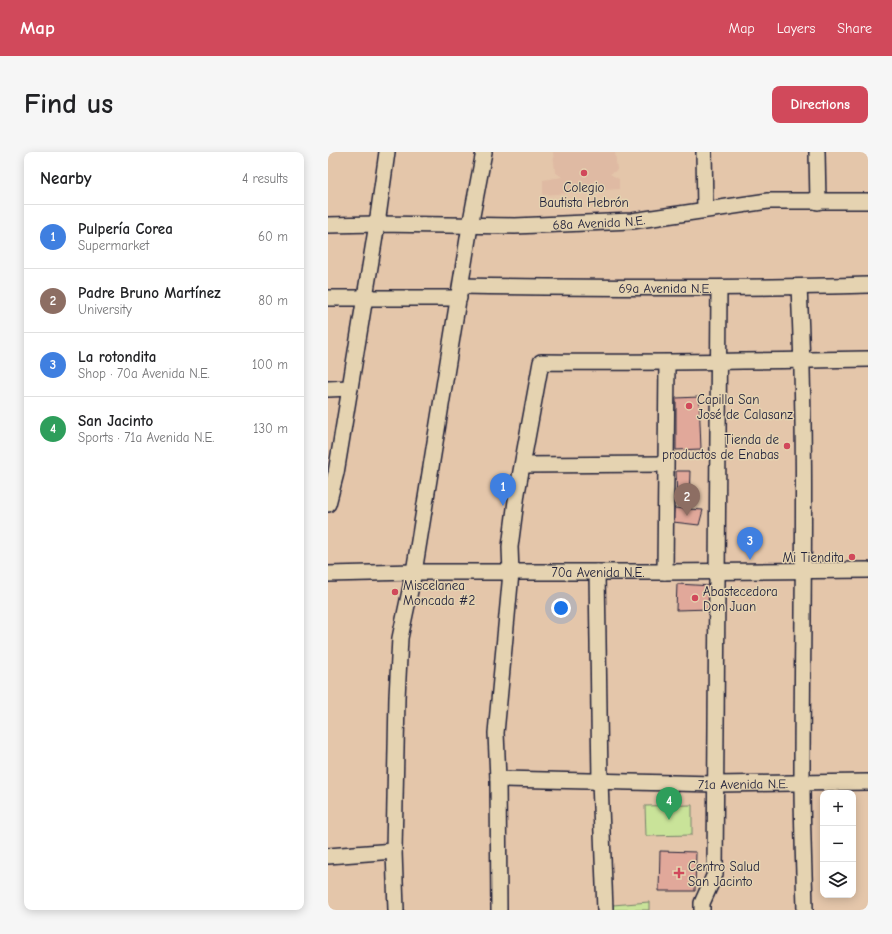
<!DOCTYPE html>
<meta charset="utf-8">
<style>
:root{--surface:#fff;--page:#f6f6f6;--text:#202124;--muted:#757577;--line:#e0e0e0;--accent:#d1495b}
body{margin:0;font-family:"Comic Neue",sans-serif;background:var(--page);color:var(--text)}
.controls{position:absolute;right:12px;bottom:12px;display:grid;overflow:hidden;border-radius:8px;box-shadow:0 2px 10px #0003}
.controls button{width:36px;height:36px;display:grid;place-items:center;padding:0;border:0;border-bottom:1px solid var(--line);background:var(--surface);color:var(--text);font:20px sans-serif}
.you{position:absolute;left:233px;top:456px;width:14px;height:14px;margin:-10px;border:3px solid #fff;border-radius:50%;background:#1a73e8;box-shadow:0 0 0 6px #1a73e833}
.badge{display:grid;place-items:center;width:26px;height:26px;border-radius:50%;background:var(--accent);color:#fff;font-size:13px;font-weight:700}
.pin{position:absolute;translate:-50% -33px;filter:drop-shadow(0 1px 2px #0008)}
.pin::after{content:'';position:absolute;top:21px;width:14px;height:12px;background:inherit;clip-path:polygon(0 0,100% 0,50% 100%)}
.list{margin:0;padding:0;list-style:none}
h2{display:flex;justify-content:space-between;align-items:center;height:52px;margin:0;padding:0 16px;font-size:17px}
h2 small{font-size:13px;font-weight:400;color:var(--muted)}
.list li{display:grid;grid-template-columns:26px 1fr auto;gap:12px;align-items:center;box-sizing:border-box;height:64px;padding:0 16px;border-top:1px solid var(--line)}
.list b{display:block;font-size:15px;white-space:nowrap}
.list p{margin:0;font-size:13px;white-space:nowrap;color:var(--muted)}
.list em{font-size:13px;font-style:normal;color:var(--muted)}
.icon{flex:none;width:22px;height:22px;fill:none;stroke:currentColor;stroke-width:2;stroke-linecap:round;stroke-linejoin:round}
.map{position:relative;flex:none;width:540px;height:758px;overflow:hidden;border-radius:8px}
header{display:flex;align-items:center;gap:24px;box-sizing:border-box;height:56px;padding:0 20px;background:var(--accent);color:#fff}
header strong{font-size:19px}
nav{display:flex;gap:22px;margin-inline-start:auto;font-size:14px}
.intro{display:flex;align-items:center;justify-content:space-between;box-sizing:border-box;height:96px;padding:0 24px}
h1{margin:0;font-size:28px}
.button{padding:10px 18px;border-radius:8px;background:var(--accent);color:#fff;font-size:14px;font-weight:700}
main{display:flex;gap:24px;padding:0 24px}
aside{flex:1;background:var(--surface);border-radius:8px;box-shadow:0 2px 10px #0003}
.map>svg:first-child{display:block}
.built{fill:#dfbaa3}
.green{fill:#c9e399;stroke:#76826a}
.building{fill:#e1a89a;stroke:#22223b}
.lines{fill:none;stroke-linecap:round;stroke-linejoin:round}
.minor-casing{stroke:#22223b;stroke-width:18}
.minor{stroke:#e5d3b1;stroke-width:15}
.poi-dot{fill:#d1495b;stroke:#e5d3b1;stroke-width:1.5}
.labels{text-anchor:middle;stroke-width:3;stroke-linejoin:round;paint-order:stroke}
.poi-label{font-size:13px;fill:#22223b;stroke:#e5d3b1;text-anchor:start}
.street-label{font-size:13px;fill:#22223b;stroke:#e5d3b1}
</style>
<header>
<strong>Map</strong>
<nav><a>Map</a><a>Layers</a><a>Share</a></nav>
</header>
<div class="intro"><h1>Find us</h1><a class="button">Directions</a></div>
<main>
<aside>
<h2>Nearby<small>4 results</small></h2>
<ul class="list">
<li><span class="badge" style="background:#3f7fe0">1</span><div><b>Pulpería Corea</b><p>Supermarket</p></div><em>60 m</em></li>
<li><span class="badge" style="background:#8d6e63">2</span><div><b>Padre Bruno Martínez</b><p>University</p></div><em>80 m</em></li>
<li><span class="badge" style="background:#3f7fe0">3</span><div><b>La rotondita</b><p>Shop · 70a Avenida N.E.</p></div><em>100 m</em></li>
<li><span class="badge" style="background:#2e9e5b">4</span><div><b>San Jacinto</b><p>Sports · 71a Avenida N.E.</p></div><em>130 m</em></li>
</ul>
</aside>
<div class="map">
<svg width="540" height="758" viewBox="0 0 540 758">
<rect width="100%" height="100%" fill="#e4c6aa"/>
<filter id="ink" filterUnits="userSpaceOnUse"><feTurbulence type="fractalNoise" baseFrequency=".025" numOctaves="2"/><feDisplacementMap in="SourceGraphic" scale="8" xChannelSelector="R" yChannelSelector="G"/><feConvolveMatrix kernelMatrix="1 2 1 2 8 2 1 2 1" color-interpolation-filters="sRGB"/></filter>
<g filter="url(#ink)">
<path class="built" d="M225,0h62l2,18 -7,4 9,5v10l-76,6v-15l19,-3 -7,-5z"/>
<path class="green" d="M364,653v30l-46,1 -1,-30z
M321,750v8h-36v-5z"/>
<path class="building" d="M371,245l2,52 -25,1v-52z
M348,319h14l-1,31h-12z
M346,356l29,2 -4,15 -26,-3z
M349,432l36,2 -1,23 -36,1z
M332,699l36,1 -1,39h-36z"/>
<g class="lines">
<g class="minor-casing">
<g id="minor">
<path d="M376,0l1,57"/>
<path d="M489,0l1,50"/>
<path id="s1" d="M0,73l49,-1 138,2 117,-5 136,-20h100"/>
<path id="s2" d="M133,134c136,2 271,3 407,-1"/>
<path d="M471,135c8,165 3,329 3,495 0,42 2,85 3,128"/>
<path d="M0,146h131"/>
<path d="M0,237l22,-1"/>
<path d="M195,313l142,-1"/>
<path d="M0,352l8,-31 41,-249 10,-72"/>
<path d="M269,420l3,209 5,129"/>
<path d="M337,420l2,-209"/>
<path id="s3" d="M0,422l86,-2h251l203,-2"/>
<path id="s4" d="M170,627l217,5 153,-2"/>
<path d="M0,704l66,-5"/>
<path d="M68,758l-2,-59 3,-154 3,-59 14,-66 56,-346 14,-74"/>
<path d="M171,758l-1,-131 -2,-46 15,-160 -1,-26 7,-54 24,-131c109,1 218,-1 327,-3"/>
<path d="M374,758v-7l13,-29 4,-586"/>
</g>
</g>
<use href="#minor" class="minor"/>
</g>
</g>
<g class="poi-dot">
<circle cx="256" cy="21" r="4"/>
<circle cx="361" cy="254" r="4"/>
<circle cx="459" cy="294" r="4"/>
<circle cx="524" cy="405" r="4"/>
<circle cx="67" cy="440" r="4"/>
<circle cx="367" cy="446" r="4"/>
<path d="M349 715h4v4h4v4h-4v4h-4v-4h-4v-4h4z"/>
</g>
<g class="labels">
<g class="poi-label">
<text x="256" y="40" text-anchor="middle">Colegio<tspan x="256" dy="15">Bautista Hebrón</tspan></text>
<text x="369" y="252">Capilla San<tspan x="369" dy="15">José de Calasanz</tspan></text>
<text x="451" y="292" text-anchor="end">Tienda de<tspan x="451" dy="15">productos de Enabas</tspan></text>
<text x="516" y="410" text-anchor="end">Mi Tiendita</text>
<text x="75" y="438">Miscelanea<tspan x="75" dy="15">Moncada #2</tspan></text>
<text x="375" y="444">Abastecedora<tspan x="375" dy="15">Don Juan</tspan></text>
<text x="360" y="719">Centro Salud<tspan x="360" dy="15">San Jacinto</tspan></text>
</g>
<g class="street-label">
<text dy="5" stroke="none"><textPath href="#s1" startOffset="271">68a Avenida N.E.</textPath></text>
<text dy="5" stroke="none"><textPath href="#s2" startOffset="204">69a Avenida N.E.</textPath></text>
<text dy="5" stroke="none"><textPath href="#s3" startOffset="270">70a Avenida N.E.</textPath></text>
<text dy="5" stroke="none"><textPath href="#s4" startOffset="245">71a Avenida N.E.</textPath></text>
</g>
</g>
</svg>
<div class="controls">
<button>+</button>
<button>−</button>
<button><svg class="icon" aria-label="layers" viewBox="0 0 24 24"><path d="M12 4l9 5-9 5-9-5zM3 14l9 5 9-5"/></svg></button>
</div>
<div class="you"></div>
<div class="pin badge" style="left:175px;top:354px;background:#3f7fe0">1</div>
<div class="pin badge" style="left:359px;top:364px;background:#8d6e63">2</div>
<div class="pin badge" style="left:422px;top:408px;background:#3f7fe0">3</div>
<div class="pin badge" style="left:341px;top:668px;background:#2e9e5b">4</div>
</div>
</main>
